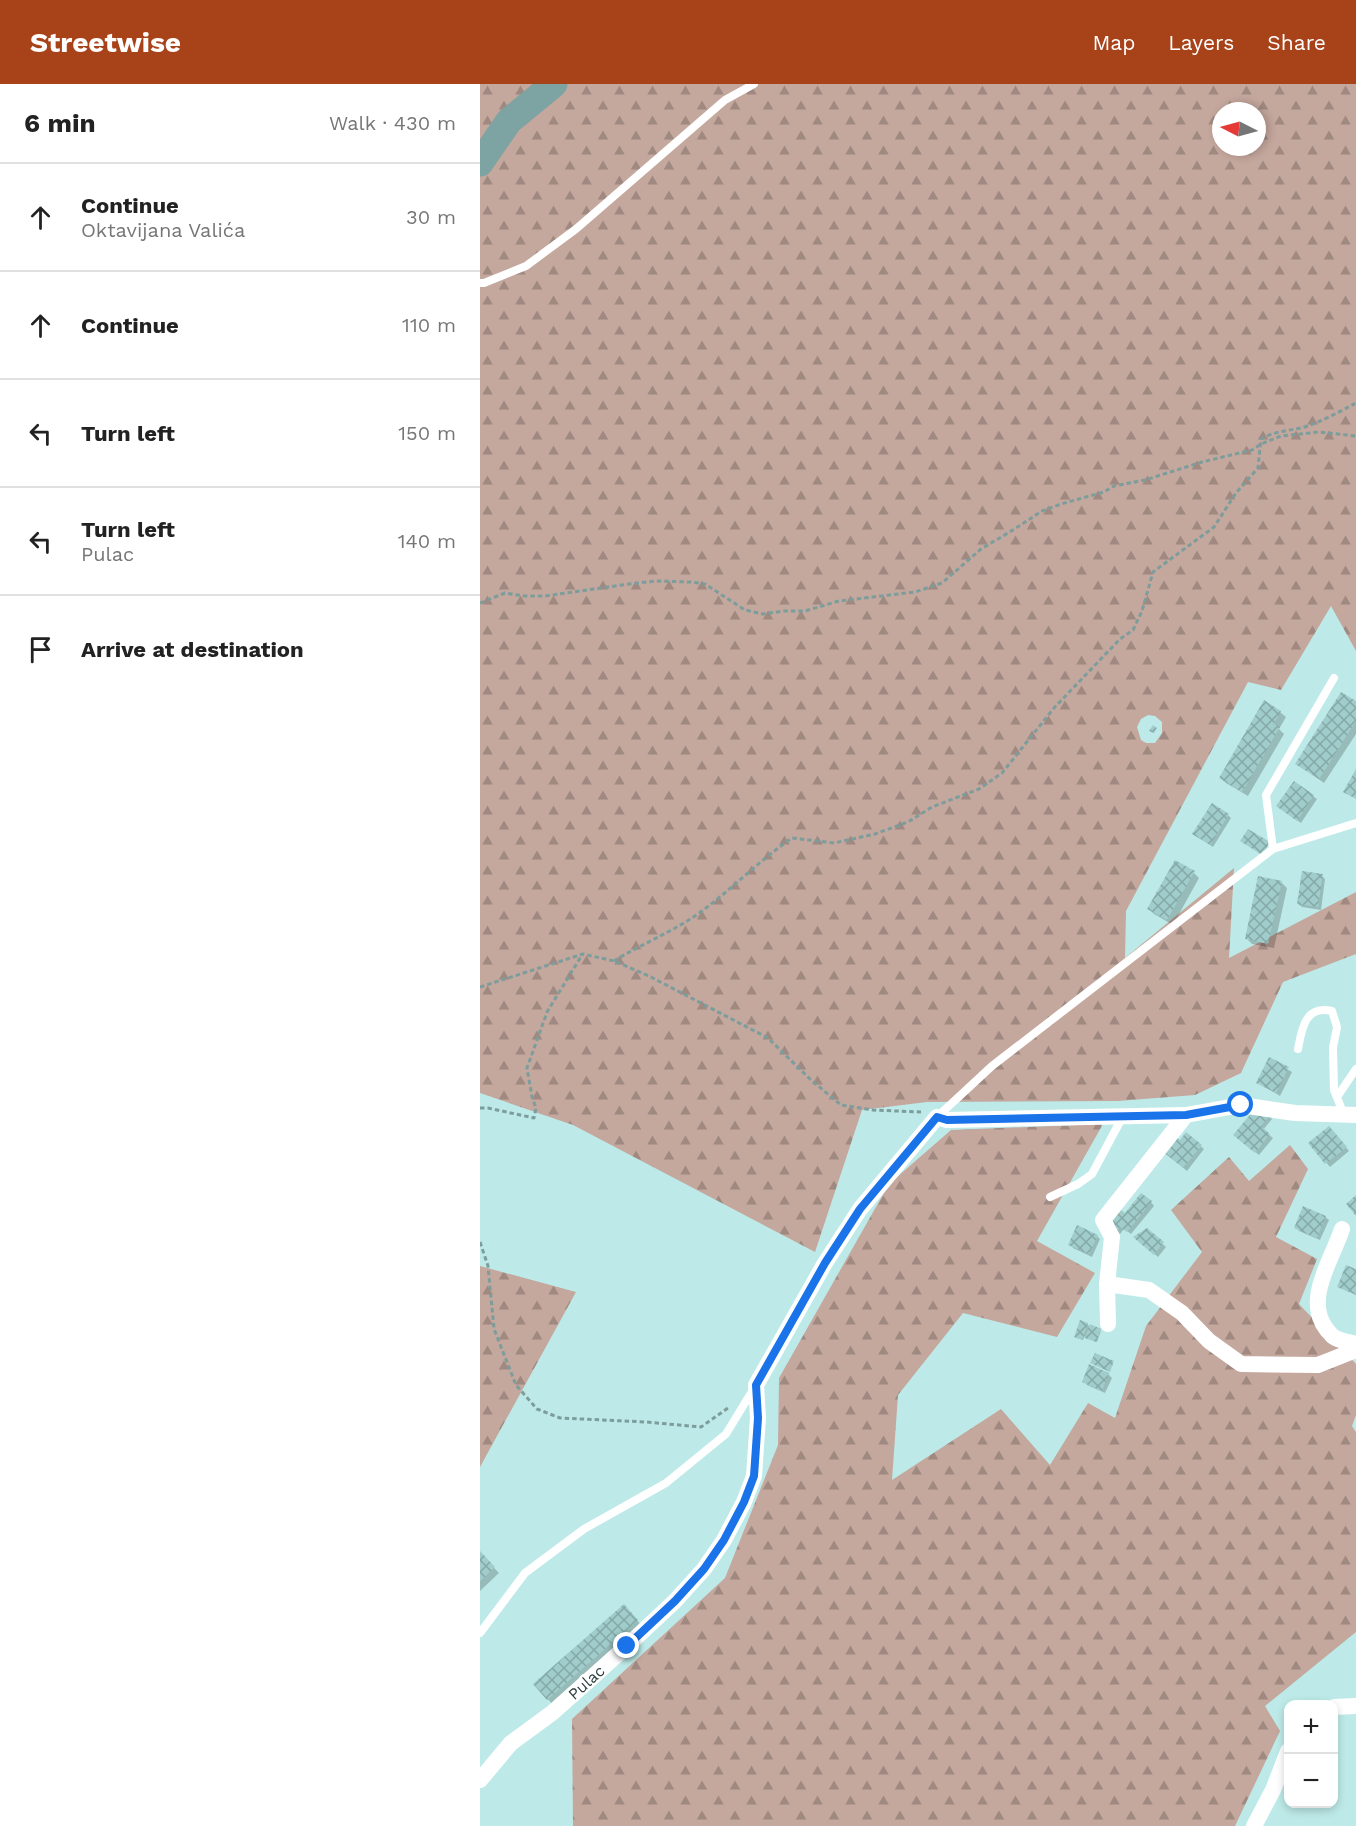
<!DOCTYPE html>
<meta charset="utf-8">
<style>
:root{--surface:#fff;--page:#f6f6f6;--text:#222;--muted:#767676;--line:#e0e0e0;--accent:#a84219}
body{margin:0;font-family:"Work Sans",sans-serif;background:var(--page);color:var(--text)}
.controls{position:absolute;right:18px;bottom:18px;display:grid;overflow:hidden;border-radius:12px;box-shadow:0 3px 9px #0003}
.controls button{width:54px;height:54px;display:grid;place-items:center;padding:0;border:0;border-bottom:2px solid var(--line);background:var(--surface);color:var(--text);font:30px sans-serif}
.compass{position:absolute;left:732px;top:18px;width:54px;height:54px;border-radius:50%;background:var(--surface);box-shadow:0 3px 9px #0003;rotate:276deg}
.stop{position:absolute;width:18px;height:18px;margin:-14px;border:4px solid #1a73e8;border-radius:50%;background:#fff}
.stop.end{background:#1a73e8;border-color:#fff;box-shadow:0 2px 6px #0008}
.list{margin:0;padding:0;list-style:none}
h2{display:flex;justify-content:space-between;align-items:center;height:78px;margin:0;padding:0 24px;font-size:26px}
h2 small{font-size:20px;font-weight:400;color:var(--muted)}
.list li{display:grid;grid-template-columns:39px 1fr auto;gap:18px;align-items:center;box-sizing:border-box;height:108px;padding:0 24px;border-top:2px solid var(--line)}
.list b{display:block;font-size:22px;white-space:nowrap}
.list p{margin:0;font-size:20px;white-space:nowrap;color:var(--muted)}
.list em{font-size:20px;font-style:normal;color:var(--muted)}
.icon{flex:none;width:33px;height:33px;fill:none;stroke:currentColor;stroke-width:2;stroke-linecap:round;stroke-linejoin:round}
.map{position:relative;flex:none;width:876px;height:1742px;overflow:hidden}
header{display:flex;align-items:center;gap:36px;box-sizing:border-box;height:84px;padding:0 30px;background:var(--accent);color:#fff}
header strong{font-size:28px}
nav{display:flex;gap:33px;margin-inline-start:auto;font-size:21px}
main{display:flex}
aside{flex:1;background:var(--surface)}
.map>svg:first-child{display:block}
.forest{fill:url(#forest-firs);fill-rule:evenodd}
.shadow{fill:#0003}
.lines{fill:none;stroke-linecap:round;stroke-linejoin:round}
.river{stroke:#7da3a2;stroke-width:27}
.building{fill:url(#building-cross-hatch)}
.path{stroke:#7c9d9c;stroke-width:3;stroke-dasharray:4.5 3;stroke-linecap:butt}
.lane{stroke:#fff;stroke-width:8}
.street{stroke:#fff;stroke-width:16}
.route{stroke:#1a73e8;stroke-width:8}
.labels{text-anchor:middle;stroke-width:5;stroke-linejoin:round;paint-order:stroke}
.street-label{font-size:16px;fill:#2b3d3c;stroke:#fff}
</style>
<header>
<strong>Streetwise</strong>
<nav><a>Map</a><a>Layers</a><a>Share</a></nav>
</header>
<main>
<aside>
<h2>6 min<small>Walk · 430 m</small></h2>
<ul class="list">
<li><svg class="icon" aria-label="ahead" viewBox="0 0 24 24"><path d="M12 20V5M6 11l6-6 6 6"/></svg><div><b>Continue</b><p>Oktavijana Valića</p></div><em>30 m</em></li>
<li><svg class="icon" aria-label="ahead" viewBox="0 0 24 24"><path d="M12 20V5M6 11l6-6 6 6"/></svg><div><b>Continue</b></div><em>110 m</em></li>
<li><svg class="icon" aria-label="left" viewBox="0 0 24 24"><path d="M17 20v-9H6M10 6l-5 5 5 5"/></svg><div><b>Turn left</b></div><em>150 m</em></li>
<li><svg class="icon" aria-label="left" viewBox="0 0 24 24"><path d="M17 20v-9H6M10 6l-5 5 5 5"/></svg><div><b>Turn left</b><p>Pulac</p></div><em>140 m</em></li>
<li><svg class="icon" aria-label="arrive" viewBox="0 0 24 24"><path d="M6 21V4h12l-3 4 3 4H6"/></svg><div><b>Arrive at destination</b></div></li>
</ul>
</aside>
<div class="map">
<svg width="876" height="1742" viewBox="0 0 876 1742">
<defs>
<pattern id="forest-firs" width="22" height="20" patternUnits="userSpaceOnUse" patternTransform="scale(1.5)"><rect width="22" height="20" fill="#c4a79d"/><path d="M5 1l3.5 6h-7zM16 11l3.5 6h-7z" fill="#9f8981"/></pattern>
<pattern id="building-cross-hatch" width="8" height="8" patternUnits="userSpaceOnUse" patternTransform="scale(1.5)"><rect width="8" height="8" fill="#a0cdcb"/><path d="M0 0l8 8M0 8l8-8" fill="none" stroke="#83a8a6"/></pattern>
</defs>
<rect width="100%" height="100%" fill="#bdeae8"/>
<path class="forest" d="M0,0h876v567l-25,-45 -50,84 -33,-8 -122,229 -1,47 109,-90 -5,90 127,-66v62l-73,28 -42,91 -46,22 -77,6 -191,1 -65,8 -47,142 -242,-127 -93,-32zM741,27h36v36h-36zM668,631l7,1 7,6v11l-7,10h-9l-5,-3 -4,-13 4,-8z
M623,1040l-66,117 58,32 -38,64 -94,-24 -65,82 -6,85 109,-71 49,56 38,-62 27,15 31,-92 56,-74 -31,-42 58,-53 20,24 41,-36 18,24 -32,68 41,22 -18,45 57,60v51l-4,11 4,6v200l-91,74 15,25 -45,95h-662l-1,-107 153,-141 53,-133 1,-67 110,-194 62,-54z
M0,1182l96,26 -96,175z"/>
<path class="shadow" d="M876,619v31l-32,49 -27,-19z
M800,628l6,5 -7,12 5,5 -36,62 -22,-13 -5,-6z
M814,699l23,16 -16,24 -20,-14z
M748,731l3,3 -18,29 -15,-10z
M696,778l18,11 5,5 -26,47 -19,-11 -5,-5z
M842,792l3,3 -4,31 -19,-3 -4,-3z
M801,798l6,6 -13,60 -22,-4 -6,-6z
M790,975l22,13 -12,24 -22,-13z
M789,1032l3,3 -9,11 10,8 -14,17 -20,-17z
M852,1047l17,20 -19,16 -20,-24z
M706,1050l18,15 -17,22 -20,-17z
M671,1118l3,4 -23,28 -7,-5 -4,5 -8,-7z
M845,1133l4,3 -9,20 -21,-9 -4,-4z
M667,1146l19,17 -8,10 -20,-17z
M617,1152l3,3 -8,18 -19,-9 -3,-4z
M601,1238l20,9 -4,11 -12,-6 -2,4 -6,-2z
M628,1290l4,4 -7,15 -18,-8 -3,-4z
M0,1469l19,20 -19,18z
M149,1527l13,15 -89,79 -18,-21z"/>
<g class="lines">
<path class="river" d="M0,79l29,-42 45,-37"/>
</g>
<path class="building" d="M861,608l15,9v20l-37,58 -24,-15z
M784,616l17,11 -7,12 6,4 -38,65 -23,-14z
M673,641l4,3 -3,5 -5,-2z
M876,685v30l-13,-7z
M814,697l20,14 -17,26 -21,-15z
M732,719l17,11 -19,31 -18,-11z
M768,745l22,13 -8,13 -22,-14z
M695,776l20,11 -28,49 -20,-11z
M822,787l21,3 -5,33 -21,-3z
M778,792l24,5 -14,63 -23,-5z
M789,973l20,10 -13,26 -20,-10z
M774,1026l16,5 -9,11 9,8 -15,19 -22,-18z
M849,1042l18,21 -22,17 -17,-21z
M706,1048l16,13 -19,23 -21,-17 12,-16 6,5z
M661,1109l11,8 -25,31 -7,-5 -4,5 -6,-5 4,-5 -6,-6 8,-10 9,7z
M876,1111v21l-10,-12z
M823,1122l23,10 -9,22 -23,-10z
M597,1141l21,10 -9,19 -21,-9z
M667,1144l17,14 -10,13 -21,-18z
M866,1181l10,4v26l-19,-8z
M600,1236l8,3 -6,17 -8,-3z
M610,1240l11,5 -5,13 -11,-4z
M615,1269l19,8 -4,11 -20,-9z
M609,1280l20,9 -7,18 -20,-9z
M0,1467l15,16 -15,14z
M144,1520l14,16 -91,80 -14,-16z"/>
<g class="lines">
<path class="path" d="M0,519l25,-10 19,3h21l84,-12 27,-3 35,1 14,2 40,26 18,4 21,-3h21l34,-10 76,-9 27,-9 39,-34 32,-19 29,-19 19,-7 43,-12 10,-6 31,-6 57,-18 50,-12 9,-6 20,-8 38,-4 37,4
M134,877c29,-18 61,-30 88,-50 31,-23 58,-51 90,-73l42,5 41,-9 33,-12 24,-15 47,-18 23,-16 52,-65 66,-69 13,-9 9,-19 11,-39 61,-45 22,-34 22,-25 3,-29c15,-9 31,-8 47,-13 16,-6 33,-15 48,-23
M0,903l103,-33 31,7 35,15 119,62 42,41 31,26 32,5 48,2
M0,1024h8l46,10 2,-10 -4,-11 -5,-29 20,-56 35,-57
M0,1158l8,24 6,63 22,56 21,24 23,9 86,4 55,5 27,-19"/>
<path class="lane" d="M0,199h4l42,-17 50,-37 149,-129 29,-16
M793,765l-7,-54 68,-117
M818,965c4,-21 7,-44 34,-38l5,16 -4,21 1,42 10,25
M857,1013l19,-28
M457,1033l55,-51 281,-217 83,-26
M570,1113l28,-13 14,-10 31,-58
M0,1549l45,-60 59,-44 82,-46 60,-49 28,-46"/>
<path class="street" d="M862,1145c-10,31 -39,71 -15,101 1,1 6,7 7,7 5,4 15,5 22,7
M627,1200l42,6 33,23 27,28 32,23 77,1 38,-15
M628,1240l-1,-40 5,-47 -9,-17 83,-105 55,-10 54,8 61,2
M854,1623l22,-1
M0,1696l31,-37 41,-30 75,-67 48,-45 29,-32 20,-29 20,-38 10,-26 4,-58 -2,-33 69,-122 35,-54 77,-92 10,3 239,-5
M774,1742l19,-36 15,-39"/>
</g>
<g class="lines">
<path class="route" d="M147,1562l48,-45 29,-32 20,-29 20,-38 10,-26 4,-58 -2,-33 69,-122 35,-54 77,-92 10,3 239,-5 55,-10"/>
</g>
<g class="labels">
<g class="street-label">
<text transform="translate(106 1598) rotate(-42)" y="6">Pulac</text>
</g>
</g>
</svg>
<div class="controls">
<button>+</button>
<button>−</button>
</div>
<svg class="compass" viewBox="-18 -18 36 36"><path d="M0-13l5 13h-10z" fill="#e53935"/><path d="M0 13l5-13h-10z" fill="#767676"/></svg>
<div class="stop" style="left:761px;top:1021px"></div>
<div class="stop end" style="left:147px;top:1562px"></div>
</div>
</main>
